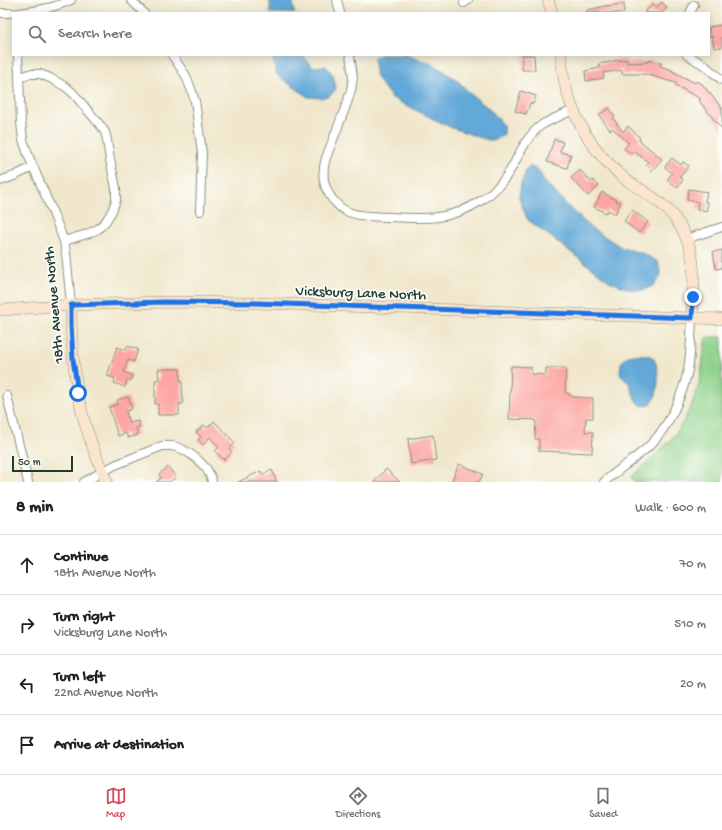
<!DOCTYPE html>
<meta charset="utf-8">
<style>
:root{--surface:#fff;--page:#f6f6f6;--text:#202124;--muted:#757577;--line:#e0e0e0;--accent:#d1495b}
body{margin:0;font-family:"Gochi Hand",sans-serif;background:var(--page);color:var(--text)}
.scale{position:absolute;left:12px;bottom:10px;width:61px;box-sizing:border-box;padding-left:4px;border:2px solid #1f3d34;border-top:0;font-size:11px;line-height:14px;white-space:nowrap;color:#1f3d34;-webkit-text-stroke:3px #fdfcf7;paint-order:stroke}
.stop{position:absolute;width:12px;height:12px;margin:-9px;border:3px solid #1a73e8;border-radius:50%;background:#fff}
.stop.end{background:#1a73e8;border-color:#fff;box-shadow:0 1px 4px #0008}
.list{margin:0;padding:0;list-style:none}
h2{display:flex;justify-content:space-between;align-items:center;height:52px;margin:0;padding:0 16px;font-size:17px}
h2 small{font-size:13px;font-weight:400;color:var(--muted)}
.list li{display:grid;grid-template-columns:26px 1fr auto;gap:12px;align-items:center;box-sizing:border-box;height:60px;padding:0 16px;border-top:1px solid var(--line)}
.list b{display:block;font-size:15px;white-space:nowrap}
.list p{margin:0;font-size:13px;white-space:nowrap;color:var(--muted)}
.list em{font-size:13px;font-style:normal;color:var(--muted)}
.icon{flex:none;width:22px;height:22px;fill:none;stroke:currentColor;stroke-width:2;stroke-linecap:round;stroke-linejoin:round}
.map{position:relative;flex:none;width:722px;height:482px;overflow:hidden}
.search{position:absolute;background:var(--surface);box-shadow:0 2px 10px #0003;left:12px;right:12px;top:12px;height:44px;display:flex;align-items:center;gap:10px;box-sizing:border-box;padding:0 14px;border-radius:0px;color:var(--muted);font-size:15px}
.sheet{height:292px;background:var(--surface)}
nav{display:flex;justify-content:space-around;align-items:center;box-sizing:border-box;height:56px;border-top:1px solid var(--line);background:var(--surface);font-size:11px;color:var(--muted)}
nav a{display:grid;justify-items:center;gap:2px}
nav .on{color:var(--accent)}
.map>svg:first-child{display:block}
.green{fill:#8cd089;stroke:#56865e}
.water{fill:#62a8d8;stroke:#407286}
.building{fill:#fda5a2}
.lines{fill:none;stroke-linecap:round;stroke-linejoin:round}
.street-casing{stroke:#889280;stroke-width:10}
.secondary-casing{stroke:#889280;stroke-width:12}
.street{stroke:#fff;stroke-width:8}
.secondary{stroke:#fce5cf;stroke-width:11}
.route{stroke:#1a73e8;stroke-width:5}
.labels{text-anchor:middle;stroke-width:3.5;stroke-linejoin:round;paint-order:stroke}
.street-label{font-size:15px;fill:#1f3d34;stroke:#fdfcf7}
</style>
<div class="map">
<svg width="722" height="482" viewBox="0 0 722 482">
<rect width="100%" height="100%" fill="#fdfcf7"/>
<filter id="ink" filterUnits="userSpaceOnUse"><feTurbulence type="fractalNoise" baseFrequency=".025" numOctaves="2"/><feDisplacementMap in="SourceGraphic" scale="8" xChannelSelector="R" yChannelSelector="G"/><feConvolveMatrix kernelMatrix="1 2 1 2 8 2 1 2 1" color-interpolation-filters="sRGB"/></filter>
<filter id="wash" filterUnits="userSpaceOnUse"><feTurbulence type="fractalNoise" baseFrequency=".012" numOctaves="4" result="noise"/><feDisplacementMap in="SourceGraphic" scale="16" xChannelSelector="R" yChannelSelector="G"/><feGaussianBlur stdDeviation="0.9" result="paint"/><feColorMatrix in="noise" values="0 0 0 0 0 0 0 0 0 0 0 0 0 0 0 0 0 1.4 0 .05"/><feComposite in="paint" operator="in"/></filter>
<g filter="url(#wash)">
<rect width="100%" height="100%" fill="#f0e7cc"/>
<path class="green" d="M711,337h11v145h-87l-4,-5c15,-14 32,-27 44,-43 9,-12 16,-27 21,-41 6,-16 7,-35 9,-51l2,-4z"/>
<path class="water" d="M270,0h22l3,13h-25z
M272,55h31l8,11 4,1 10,-1c9,7 9,12 11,23l-7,8 -8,1 -13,-1 -31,-22z
M380,55h25l24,8 10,5 18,12 16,16 14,11 9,9 8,10v8l-11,7 -15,-4 -28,-10 -45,-22 -14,-8 -15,-20 -2,-12v-7z
M530,166l9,5 5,10 22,23 25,24 30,19 23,7 14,8 3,14 -7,9 -9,5 -16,-1 -20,-8 -82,-62 -8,-22 2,-13 5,-14z
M633,355c6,0 14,-1 19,2 8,7 7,32 3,40 -1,3 -4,6 -5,8l-7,1 -7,-5 -7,-18 -7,-6 -2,-6 1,-8 5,-6z"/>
<g id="blocks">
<path class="building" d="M662,2l5,6 -5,5h-18l9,-9 3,3z
M624,4v9h-37v-3l19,-4z
M722,25v22l-8,1 -2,-12 -3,1v-10z
M522,55h12l1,15h-13z
M615,60h12v3l21,-1 1,-2 12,3 -1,3 12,4v1l23,12 2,-2 5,3 20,24v21l-23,-28 2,-2 -26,-14 1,-2 -31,-9h-23v-4l-19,3 1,5 -18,3 -1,-10 15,-3 -1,-4 16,-3z
M521,91l15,5 -3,8 -3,-1 -4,11 -11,-3z
M609,108l6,9 -2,1 10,14 5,-6 12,12 -1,2 23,19 -10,12 -6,-6 2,-3 -14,-11 -3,3 -7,-6 5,-5 -17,-15 -2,2 -11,-15z
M554,139l9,3 -3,10 11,3 -4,13 -20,-6z
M672,158l9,7 2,-3 6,4 -9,11 3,3 -6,8 -10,-8 5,-7 -7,-6z
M580,170l11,12 2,-2 6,6 -11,10 -17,-18z
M689,189l18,3 -2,10 3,1 -2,8 -9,-2 1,-7 -11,-2z
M602,192l19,11 -6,11 -7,-4 -2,3 -12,-6z
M632,210l16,12 -9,11 -15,-12z
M722,250v18l-6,1 -3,-17z
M127,346l11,3 -4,13 -6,-2 -4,12 8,3 -2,6 -3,-1 -2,7 -11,-4 1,-5 -8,-2 10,-29 9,3z
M511,366l20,1v7l15,1v-7h20l-1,24 8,5 20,1v20h-7l-1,14h8l-1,21 -53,-2v-12h-4l1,-19 -27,-1z
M158,369h22v11h2l1,24h-4v11h-21v-11h-3v-24h4z
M128,397l4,12 -6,2 3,12 9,-2 2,6 -4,1 2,7 -10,3 -2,-5 -8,3 -9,-29 9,-3 -1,-4z
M214,421l21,22 -6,6 3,3 -8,8 -9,-9 4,-4 -9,-10 -7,8 -5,-5 3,-3 -5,-5 8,-7 3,3z
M433,435l3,25 -25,4 -3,-25z
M459,464l24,10 -4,8h-23l-4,-2z
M168,467l8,10 -6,5h-14l5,-4 -2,-4z
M386,469l14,13h-26z
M272,470l5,12h-39l23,-11 1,4z"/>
</g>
</g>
<g filter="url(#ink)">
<use href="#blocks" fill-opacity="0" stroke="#889280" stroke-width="1"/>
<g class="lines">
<g class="street-casing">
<path id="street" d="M131,0l13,13
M337,0l3,13
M464,3l4,-3
M0,13h13
M19,13c18,-2 35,-5 52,-13
M690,13l4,-8
M18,55l3,67 2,18 6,17 24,56 11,28 2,12 5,52
M172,55l14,21 5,13 4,12 7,52 -2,58
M350,55l3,22 -2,13 -4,13 -21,55c-6,19 -2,35 14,49 13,11 36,9 52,10 15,1 31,2 46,0 30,-4 58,-22 73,-48 9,-16 16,-34 32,-45 9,-5 20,-9 30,-14
M687,55l17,10 18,15
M19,78l10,-4h11l10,4 16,9 7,6 6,7 21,25 5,7 2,8 3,20 6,28v12l-4,11 -6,10 -8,8 -11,5 -23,7
M0,181l14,-5 19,-9
M686,239l36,-12
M7,396l21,86
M84,482l31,-17 47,-19h10l8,2 9,5 9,7 8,8 5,9 1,5
M604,482c14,-12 29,-22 43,-34 21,-19 35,-51 41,-78 3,-17 3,-35 4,-52"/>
</g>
<g class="secondary-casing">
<path id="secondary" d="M548,0l4,13
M561,55c1,8 1,16 3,24 8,40 30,74 61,100 11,8 24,15 35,24 13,10 22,24 28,39 9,23 5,52 4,76
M71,305c0,41 3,82 15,122 6,19 13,37 21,55
M0,310l71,-5 93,-3 92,1 466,16"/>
</g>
<use href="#street" class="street"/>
<use href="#secondary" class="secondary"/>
</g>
</g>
<g class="lines" filter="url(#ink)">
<path class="route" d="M78,393l-5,-34 -2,-34v-20l93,-3 92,1 436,15 1,-21"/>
</g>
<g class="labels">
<g class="street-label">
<text transform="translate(361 292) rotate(2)" y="5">Vicksburg Lane North</text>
<text transform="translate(53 305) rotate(-95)" y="5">18th Avenue North</text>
</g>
</g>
</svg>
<div class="scale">50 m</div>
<div class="stop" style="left:78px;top:393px"></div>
<div class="stop end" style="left:693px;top:297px"></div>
<div class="search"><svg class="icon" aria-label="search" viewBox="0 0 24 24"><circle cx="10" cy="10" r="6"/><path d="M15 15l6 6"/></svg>Search here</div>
</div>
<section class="sheet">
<h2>8 min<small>Walk · 600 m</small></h2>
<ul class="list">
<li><svg class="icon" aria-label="ahead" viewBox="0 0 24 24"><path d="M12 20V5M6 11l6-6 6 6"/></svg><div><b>Continue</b><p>18th Avenue North</p></div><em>70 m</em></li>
<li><svg class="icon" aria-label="right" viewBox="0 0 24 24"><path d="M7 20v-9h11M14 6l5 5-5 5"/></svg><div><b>Turn right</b><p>Vicksburg Lane North</p></div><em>510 m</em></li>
<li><svg class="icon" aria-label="left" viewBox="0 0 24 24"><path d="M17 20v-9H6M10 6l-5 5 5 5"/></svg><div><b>Turn left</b><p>22nd Avenue North</p></div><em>20 m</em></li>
<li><svg class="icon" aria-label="arrive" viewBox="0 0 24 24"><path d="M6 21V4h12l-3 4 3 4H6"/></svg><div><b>Arrive at destination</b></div></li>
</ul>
</section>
<nav>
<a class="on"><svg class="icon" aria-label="map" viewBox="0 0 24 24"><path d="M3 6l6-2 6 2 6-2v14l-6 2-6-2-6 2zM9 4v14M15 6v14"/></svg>Map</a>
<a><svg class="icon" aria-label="directions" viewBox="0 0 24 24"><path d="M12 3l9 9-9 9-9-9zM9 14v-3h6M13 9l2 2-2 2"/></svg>Directions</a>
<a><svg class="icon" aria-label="saved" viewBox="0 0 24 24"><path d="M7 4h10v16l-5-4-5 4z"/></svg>Saved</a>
</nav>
